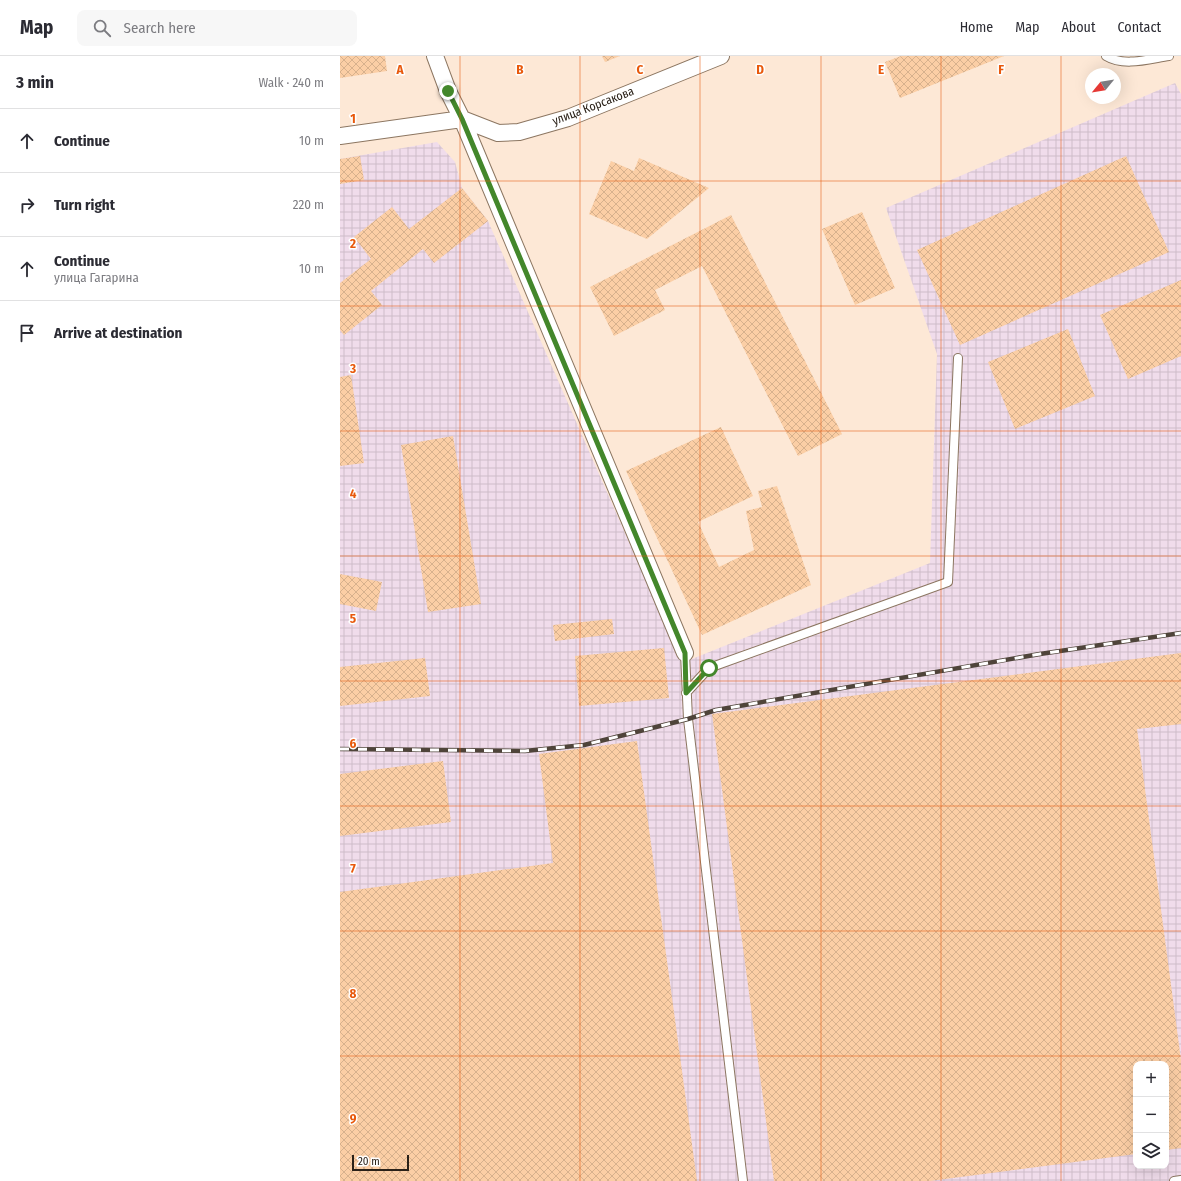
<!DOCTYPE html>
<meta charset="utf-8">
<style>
:root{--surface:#fff;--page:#f7f7f7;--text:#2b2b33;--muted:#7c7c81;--line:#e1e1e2}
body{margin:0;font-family:"Fira Sans Condensed",sans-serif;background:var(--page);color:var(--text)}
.controls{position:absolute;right:12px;bottom:12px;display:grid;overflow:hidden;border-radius:8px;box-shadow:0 4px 16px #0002}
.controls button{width:36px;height:36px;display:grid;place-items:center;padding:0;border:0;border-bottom:1px solid var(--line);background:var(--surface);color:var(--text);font:20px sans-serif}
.compass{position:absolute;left:745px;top:12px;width:36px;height:36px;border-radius:50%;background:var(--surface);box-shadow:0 4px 16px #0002;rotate:240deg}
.scale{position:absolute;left:12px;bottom:10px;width:57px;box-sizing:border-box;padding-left:4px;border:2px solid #2a2118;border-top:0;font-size:11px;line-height:14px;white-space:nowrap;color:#2a2118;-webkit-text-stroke:3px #fff;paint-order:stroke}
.stop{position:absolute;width:12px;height:12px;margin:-9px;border:3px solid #43872b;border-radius:50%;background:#fff}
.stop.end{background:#43872b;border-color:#fff;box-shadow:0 1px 4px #0008}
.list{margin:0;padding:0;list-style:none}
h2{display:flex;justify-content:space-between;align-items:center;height:52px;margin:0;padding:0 16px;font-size:17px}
h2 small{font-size:13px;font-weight:400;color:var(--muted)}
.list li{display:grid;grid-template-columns:26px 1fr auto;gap:12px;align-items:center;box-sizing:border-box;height:64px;padding:0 16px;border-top:1px solid var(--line)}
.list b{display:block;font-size:15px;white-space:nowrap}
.list p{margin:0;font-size:13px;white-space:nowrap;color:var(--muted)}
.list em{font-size:13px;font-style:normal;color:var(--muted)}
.icon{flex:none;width:22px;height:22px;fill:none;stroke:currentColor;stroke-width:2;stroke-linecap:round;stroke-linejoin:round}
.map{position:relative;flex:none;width:841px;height:1125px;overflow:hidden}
header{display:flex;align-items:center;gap:24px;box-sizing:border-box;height:56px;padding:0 20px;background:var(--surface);border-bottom:1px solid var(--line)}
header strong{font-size:19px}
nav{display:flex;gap:22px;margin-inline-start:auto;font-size:14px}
.search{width:280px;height:36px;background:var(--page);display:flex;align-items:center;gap:10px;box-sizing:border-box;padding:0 14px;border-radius:8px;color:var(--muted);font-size:15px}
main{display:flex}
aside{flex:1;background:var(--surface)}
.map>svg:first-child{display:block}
.industrial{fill:url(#industrial-grid);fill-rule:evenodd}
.building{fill:url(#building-cross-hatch)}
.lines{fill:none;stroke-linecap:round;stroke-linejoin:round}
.service-casing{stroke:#8c7661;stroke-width:10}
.minor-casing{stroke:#8c7661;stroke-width:18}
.service{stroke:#fff;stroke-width:8}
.minor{stroke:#fff;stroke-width:16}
.rail-casing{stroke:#4f443a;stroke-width:4.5}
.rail{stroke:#fff;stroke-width:3;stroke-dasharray:9;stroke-linecap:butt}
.route{stroke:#43872b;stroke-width:5}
.grid{fill:none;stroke:#e8590c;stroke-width:1;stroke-opacity:0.55}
.labels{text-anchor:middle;stroke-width:3;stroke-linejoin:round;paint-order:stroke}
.street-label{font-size:12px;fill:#2a2118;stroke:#fff}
.grid-label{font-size:13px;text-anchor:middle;font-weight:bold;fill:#e8590c;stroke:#fff;stroke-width:3;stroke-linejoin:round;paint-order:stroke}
</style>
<header>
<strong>Map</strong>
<div class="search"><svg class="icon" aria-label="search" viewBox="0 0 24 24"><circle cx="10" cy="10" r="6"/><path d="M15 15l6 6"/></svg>Search here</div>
<nav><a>Home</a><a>Map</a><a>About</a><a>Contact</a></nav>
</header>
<main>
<aside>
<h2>3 min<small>Walk · 240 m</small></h2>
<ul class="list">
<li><svg class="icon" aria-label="ahead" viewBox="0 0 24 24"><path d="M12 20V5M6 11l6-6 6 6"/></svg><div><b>Continue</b></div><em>10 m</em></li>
<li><svg class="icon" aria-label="right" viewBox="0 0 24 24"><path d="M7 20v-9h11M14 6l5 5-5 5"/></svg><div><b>Turn right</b></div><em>220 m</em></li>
<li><svg class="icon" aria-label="ahead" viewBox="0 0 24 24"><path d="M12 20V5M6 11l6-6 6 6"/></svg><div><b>Continue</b><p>улица Гагарина</p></div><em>10 m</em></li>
<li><svg class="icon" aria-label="arrive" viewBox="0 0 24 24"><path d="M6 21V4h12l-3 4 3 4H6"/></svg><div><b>Arrive at destination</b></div></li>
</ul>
</aside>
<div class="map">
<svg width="841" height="1125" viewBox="0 0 841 1125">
<defs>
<pattern id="industrial-grid" width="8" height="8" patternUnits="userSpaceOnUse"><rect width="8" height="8" fill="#f0dceb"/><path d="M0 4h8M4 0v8" fill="none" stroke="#cebcc9"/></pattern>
<pattern id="building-cross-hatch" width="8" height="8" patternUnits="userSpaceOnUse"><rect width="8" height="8" fill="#fbcea5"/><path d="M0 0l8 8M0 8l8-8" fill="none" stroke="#d7b18d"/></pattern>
</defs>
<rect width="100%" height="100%" fill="#fde8d6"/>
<path class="industrial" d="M835,27l6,11v1087h-841v-1022l97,-17 18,20 7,26 26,33 194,442 248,-100 7,-209 -51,-146zM796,1008h30v102h-30z"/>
<path class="building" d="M0,0h45l2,15 -47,7z
M262,0h18l-15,6z
M561,0h103l-104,42 -15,-36z
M20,100l4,24 -24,4v-25z
M786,100l43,96 -209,93 -43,-95z
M299,102l70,30 -62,51 -58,-25 22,-53 23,10z
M122,132l26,33 -54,42 -11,-14 -52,42 11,14 -38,30 -4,-5v-47l31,-24 -17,-22 38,-30 17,22z
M522,156l33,76 -40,17 -33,-76z
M391,159l111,219 -44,22 -96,-190 -47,24 10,20 -51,26 -24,-49z
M841,224v76l-53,23 -28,-64z
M728,273l27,67 -80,33 -27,-67z
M11,319l13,88 -24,3v-89z
M381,371l32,69 -55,26 21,45 35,-17 -8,-39 16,-4 -4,-16 19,-5 34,99 -109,50 -76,-164z
M113,380l28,168 -53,8 -27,-167z
M0,518l42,8 -6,29 -36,-7z
M272,563l2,15 -59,7 -2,-16z
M324,592l5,50 -90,8 -4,-50z
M841,597v71l-44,5 44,331v88l-15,2v-86h-30v90l-206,27h-156l-62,-467z
M85,602l5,38 -90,10v-39z
M297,685l60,440h-357v-289l213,-29 -14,-109z
M103,705l8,61 -111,14v-62z"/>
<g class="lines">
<g class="service-casing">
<path id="service" d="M766,0c18,11 43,3 63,0
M345,597l3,66 55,462
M346,637l23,-25 239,-86 10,-224
M834,1125l7,-1"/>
</g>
<g class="minor-casing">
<path id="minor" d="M95,0l13,35 14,28 223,534
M0,80l122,-17 36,14 21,-1 49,-14 153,-62"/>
</g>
<use href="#service" class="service"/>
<use href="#minor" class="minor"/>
<g class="rail-casing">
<path id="rail" d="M0,693l185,2 59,-6 104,-26 28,-9 324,-56 141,-21"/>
</g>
<use href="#rail" class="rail"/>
</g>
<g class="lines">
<path class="route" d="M108,35l14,28 223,534 1,40 23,-25"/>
</g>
<path class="grid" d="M120,0v1125M240,0v1125M360,0v1125M481,0v1125M601,0v1125M721,0v1125M0,125h841M0,250h841M0,375h841M0,500h841M0,625h841M0,750h841M0,875h841M0,1000h841"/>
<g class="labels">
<g class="street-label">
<text transform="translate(253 50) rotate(-21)" y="4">улица Корсакова</text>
</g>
</g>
<g class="grid-label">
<text x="60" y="18">A</text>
<text x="180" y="18">B</text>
<text x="300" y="18">C</text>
<text x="420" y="18">D</text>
<text x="541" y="18">E</text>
<text x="661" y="18">F</text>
<text x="13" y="67">1</text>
<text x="13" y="192">2</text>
<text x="13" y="317">3</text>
<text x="13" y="442">4</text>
<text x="13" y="567">5</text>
<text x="13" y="692">6</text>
<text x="13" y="817">7</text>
<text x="13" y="942">8</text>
<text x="13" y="1067">9</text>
</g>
</svg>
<div class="controls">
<button>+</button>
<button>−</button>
<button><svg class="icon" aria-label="layers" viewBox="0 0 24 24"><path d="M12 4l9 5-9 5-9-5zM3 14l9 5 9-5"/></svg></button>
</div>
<svg class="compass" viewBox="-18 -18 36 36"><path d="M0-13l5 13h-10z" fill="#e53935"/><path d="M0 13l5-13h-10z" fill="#7c7c81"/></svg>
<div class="scale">20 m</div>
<div class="stop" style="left:369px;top:612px"></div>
<div class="stop end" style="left:108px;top:35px"></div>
</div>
</main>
